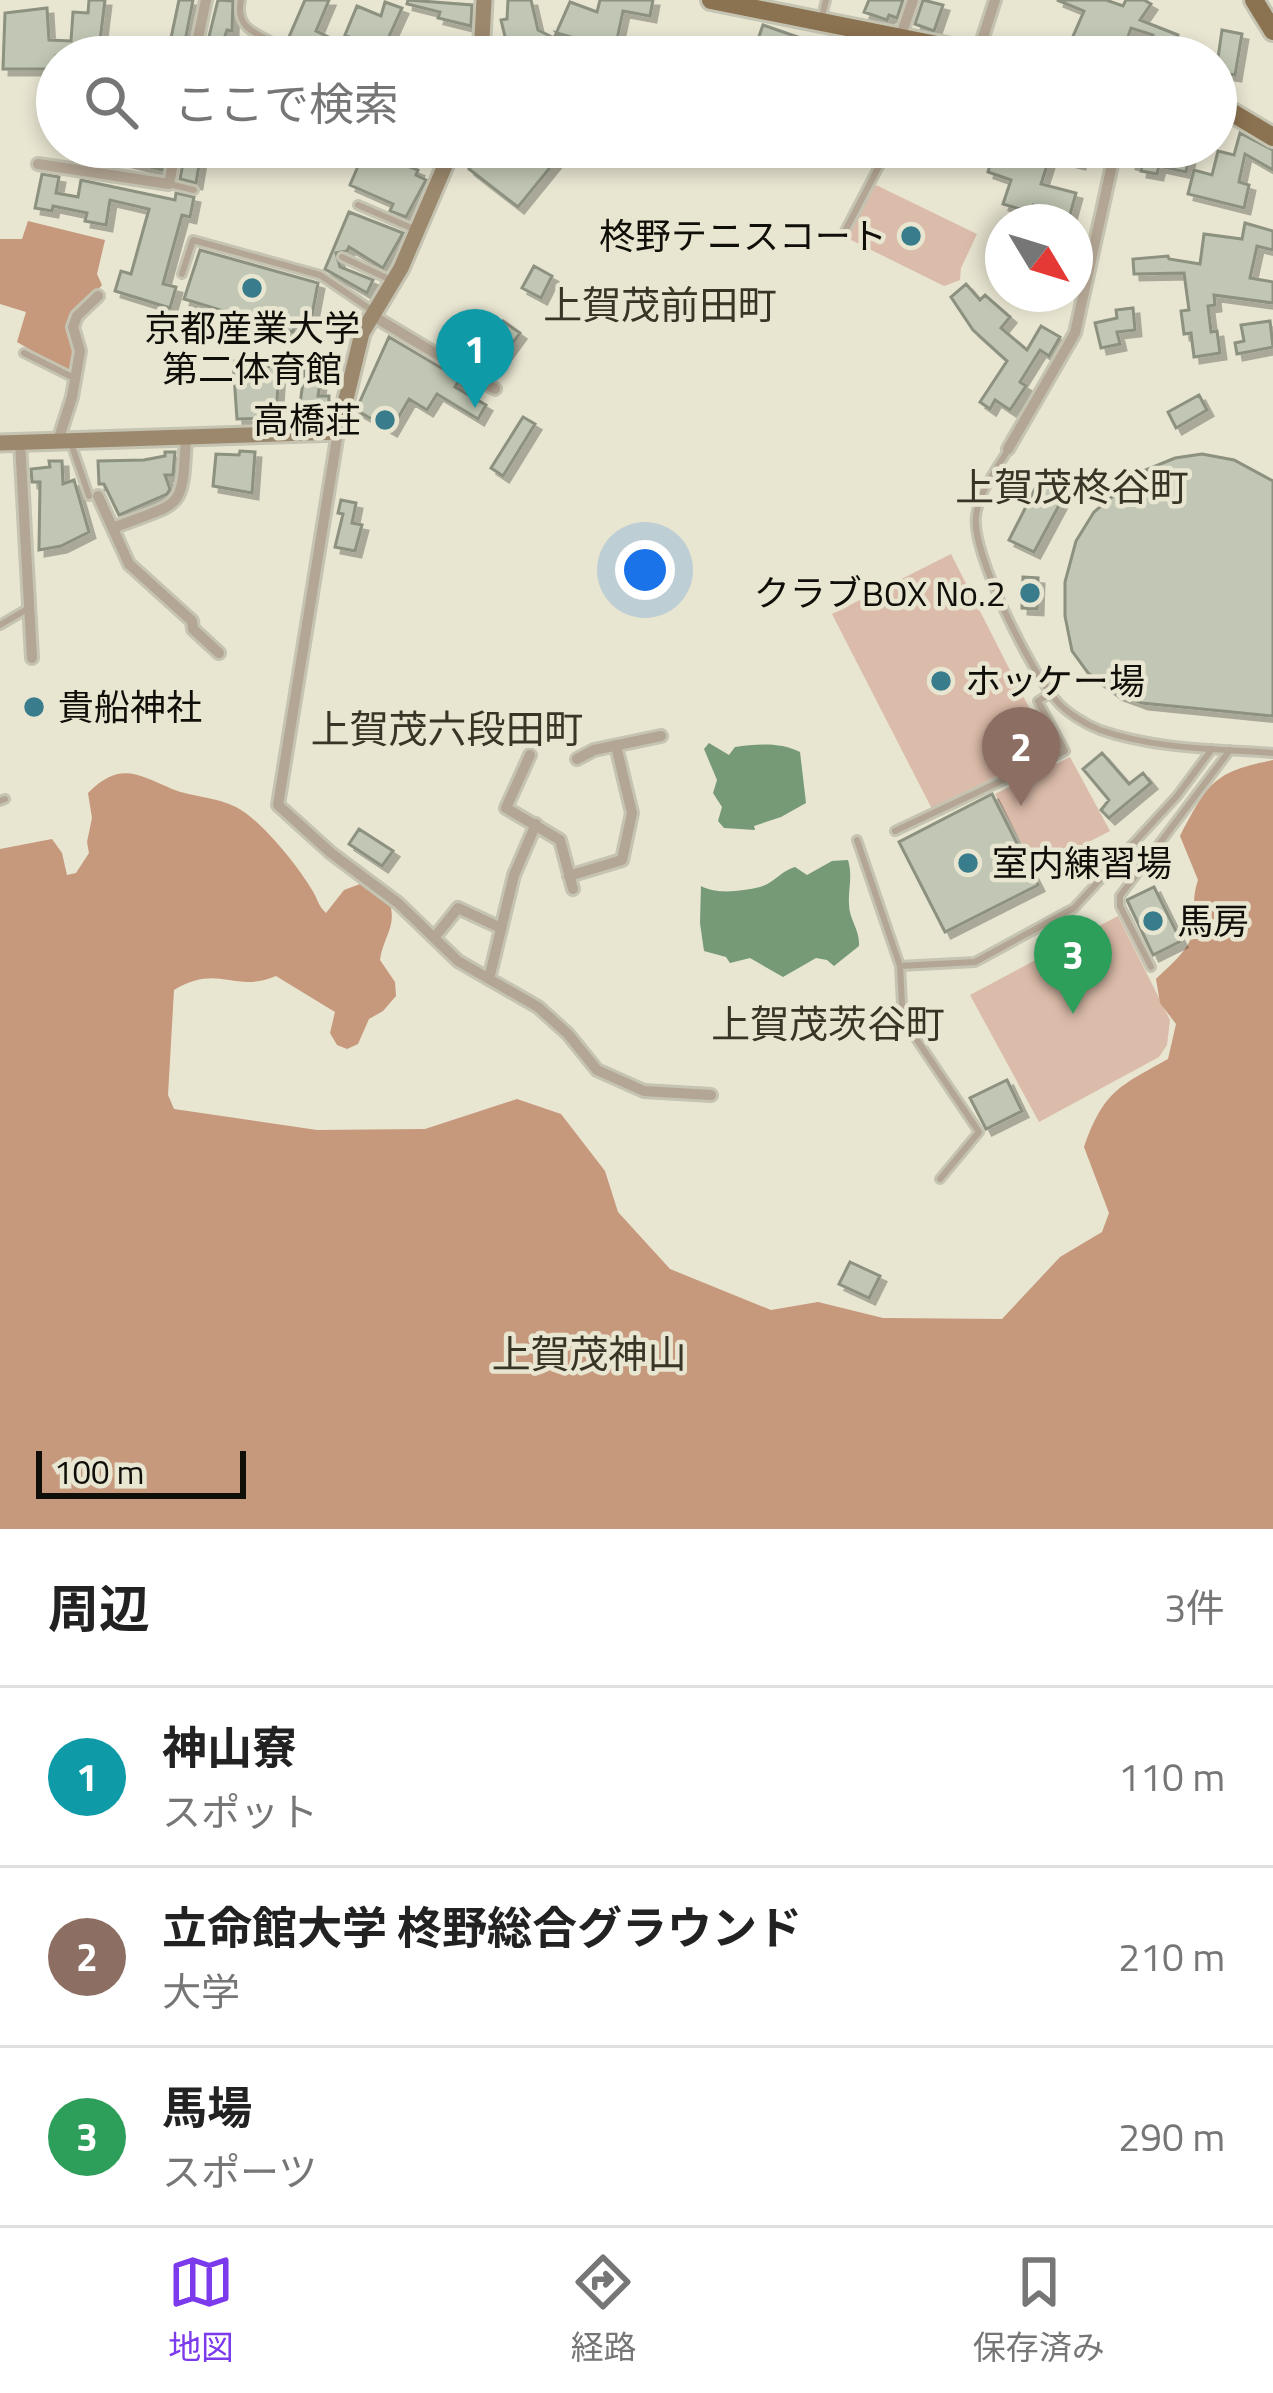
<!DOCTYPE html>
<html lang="ja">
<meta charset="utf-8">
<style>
:root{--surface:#fff;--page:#f6f6f6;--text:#222;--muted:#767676;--line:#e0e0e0;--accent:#7c3aed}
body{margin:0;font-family:"Titillium Web","Noto Sans JP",sans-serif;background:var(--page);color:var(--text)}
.compass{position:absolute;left:985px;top:204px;width:108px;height:108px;border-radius:50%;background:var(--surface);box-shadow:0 6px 18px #0003;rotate:128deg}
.scale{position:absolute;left:36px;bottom:30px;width:210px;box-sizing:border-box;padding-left:12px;border:6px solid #100e08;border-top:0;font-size:33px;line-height:42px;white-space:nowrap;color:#100e08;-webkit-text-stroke:9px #e8e5d1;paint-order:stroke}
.you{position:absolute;left:645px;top:570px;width:42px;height:42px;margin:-30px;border:9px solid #fff;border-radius:50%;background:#1a73e8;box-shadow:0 0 0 18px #1a73e833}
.badge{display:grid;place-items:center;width:78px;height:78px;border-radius:50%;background:var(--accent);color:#fff;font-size:39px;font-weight:700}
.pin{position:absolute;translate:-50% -99px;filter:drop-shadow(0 3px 6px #0008)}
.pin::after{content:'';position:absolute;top:63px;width:42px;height:36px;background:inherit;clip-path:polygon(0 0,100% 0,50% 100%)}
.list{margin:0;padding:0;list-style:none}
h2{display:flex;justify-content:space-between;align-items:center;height:156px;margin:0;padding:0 48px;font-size:51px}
h2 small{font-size:39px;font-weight:400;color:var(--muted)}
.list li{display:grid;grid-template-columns:78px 1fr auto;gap:36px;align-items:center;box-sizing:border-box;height:180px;padding:0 48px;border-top:3px solid var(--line)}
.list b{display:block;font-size:45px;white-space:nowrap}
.list p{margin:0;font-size:39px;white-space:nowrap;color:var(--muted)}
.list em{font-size:39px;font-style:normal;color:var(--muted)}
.icon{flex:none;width:66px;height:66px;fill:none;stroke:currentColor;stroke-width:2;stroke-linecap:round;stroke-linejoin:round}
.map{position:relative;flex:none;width:1273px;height:1529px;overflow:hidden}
.search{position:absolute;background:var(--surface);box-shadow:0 6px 18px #0003;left:36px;right:36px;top:36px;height:132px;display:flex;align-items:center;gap:30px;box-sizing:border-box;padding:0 42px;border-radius:66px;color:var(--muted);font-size:45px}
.sheet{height:696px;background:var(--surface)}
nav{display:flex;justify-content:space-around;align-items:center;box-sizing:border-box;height:168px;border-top:3px solid var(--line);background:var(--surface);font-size:33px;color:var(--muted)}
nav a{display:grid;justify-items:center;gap:6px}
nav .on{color:var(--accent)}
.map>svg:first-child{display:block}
.green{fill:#dbbba9}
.forest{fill:#c6987c}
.water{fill:#759a75}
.building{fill:#c1c7b4;stroke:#8c9180;stroke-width:3;filter:url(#shadow)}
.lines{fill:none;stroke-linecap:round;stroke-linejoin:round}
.lane-casing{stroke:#c5c3b1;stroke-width:12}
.street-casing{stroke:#c5c3b1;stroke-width:16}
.secondary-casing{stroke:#c5c3b1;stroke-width:21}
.primary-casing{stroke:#c5c3b1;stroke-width:24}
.lane{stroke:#b4a694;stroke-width:6}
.street{stroke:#b4a694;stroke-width:10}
.secondary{stroke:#9c886d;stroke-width:15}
.primary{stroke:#8b7250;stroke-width:18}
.poi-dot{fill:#397d8c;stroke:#e8e5d1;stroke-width:4.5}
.labels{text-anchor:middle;stroke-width:9;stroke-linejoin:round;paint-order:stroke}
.poi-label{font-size:36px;fill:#100e08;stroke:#e8e5d1;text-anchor:start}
.neighbourhood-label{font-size:39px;fill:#383526;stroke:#e8e5d1}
</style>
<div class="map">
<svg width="1273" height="1529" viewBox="0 0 1273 1529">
<defs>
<filter id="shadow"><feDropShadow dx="6" dy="6" stdDeviation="0" flood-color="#0004"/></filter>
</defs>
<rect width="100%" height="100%" fill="#e8e5d1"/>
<path class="green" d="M876,185l101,49 -16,34 -1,12 -16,6 -99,-49z
M951,554l99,195 -118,60 -100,-195z
M1070,757l40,74 -74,38 -41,-75z
M1118,916l52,104 -3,25 -8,12 -120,65 -69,-127z"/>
<path class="forest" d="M28,221l77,19 -8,34 5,11 -27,31 3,36 -4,23 -57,-33 9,-30 -26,-8v-65h22z
M1273,760v769h-1273v-680l52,-10 10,14 5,22 9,-2 13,-20 -2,-11 5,-24 -4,-25c31,-31 48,-20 84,-4 20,8 44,8 64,18 24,12 62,59 76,83 6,9 6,16 14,23l18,-23 16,-6 29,17c9,25 -6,36 -9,59l15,22 1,14 -13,15 -14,8 -11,25 -11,5 -10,-4 -7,-12 5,-21 -59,-36c-43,18 -57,-13 -102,14l-6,105 6,14 143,21 108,-1 92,-30 44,15 44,57 13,41 52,57 101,41 47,-8 65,16 119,1 58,-62 42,-25 7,-19 -25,-66c20,-56 34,-60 84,-88l8,-35 -16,-21 -4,-24c13,-13 34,-29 37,-48 3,-19 -2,-30 5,-51l-18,-44c28,-53 33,-64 93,-76z"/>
<path class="water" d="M709,743l20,12 6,-8c21,-3 45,-5 65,5l6,51 -25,14 -27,9 1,4 -31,-2 -6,-7 4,-14 -9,-14 4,-13 -13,-31z
M848,860c5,17 0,28 1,44 0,16 11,25 10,42l-25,20 -7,-6 -11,-2 -33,19 -33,-19 -20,5 -4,-6 -22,-6 -4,-28 1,-37c17,9 41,5 59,1 14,-4 21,-16 35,-20l12,8 25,-14z"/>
<path class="building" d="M89,0h16l-7,57 -42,-1 -1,13h-52l2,-56 42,-5 2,32 22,1 2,-29 15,1z
M179,0h14l-11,57h-15z
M218,0l15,1 -1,30 -5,-1 -9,27h-14z
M305,0h24l-13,31 21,10 -7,16 -22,-6 -2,6h-18l6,-17 -5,-3z
M408,0l64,5 -1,21 -33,-8 2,-6 -33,-8z
M508,0h23l7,30 16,8 16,-36 27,10 3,-12h53l-3,16 -27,-5 -8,38 -58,-16 21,24h-80l-2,-10 11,-2 -6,-25 6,-1z
M869,0h34l-6,18 -8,-3 -2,5 -23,-8z
M923,0l20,5 -9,26 -19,-7z
M1057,0h49l17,6 3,-6h18l7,4 -11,16 38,15 -5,18 -3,4h-22l5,-22 -22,-7 -10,29h-48l-17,-9 6,-10 8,5 14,-32z
M385,2l17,6 -22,48 -22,-8 3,-6 -16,-7 12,-29 24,10z
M763,25l75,26 4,-10 27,4 -2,5 15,7h-102l2,-6 -25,-9z
M1222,30l20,4 -7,41 -19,-3z
M1240,133l33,17v20l-28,-16 -6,28 10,3 -5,23 -56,-14 6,-24 18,5 6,-24 16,4z
M95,147h71l-4,23 -68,-17z
M186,147h16l-6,36 -16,-4z
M470,147h61l7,6 4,-5 15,11 -39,48 -49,-38 12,-14z
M995,147h87l-3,16 -29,-7 -9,28 35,9 -8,29h-18l3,-7 -20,-10 -3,7 -27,-8 8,-24 -23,-8z
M1134,147h57l-5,25 -27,-6 -2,8 -16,-3 1,-5 -12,-3z
M365,150l53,20 -2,5 10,5 -20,37 -16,-6 3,-7 -43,-19z
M42,174l17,3 -3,16 22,4 3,-17 94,20 1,-7 18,4 -4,20 -8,-2 -19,69 13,3 -6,21 -55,-17 6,-20 10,3 18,-65 -39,-9 -4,25 -21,-4 2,-8 -34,-7 -1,5 -17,-3z
M349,212l54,21 -20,35 -34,-21 -2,4 -11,2 4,14 33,13 -6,13 -42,-24z
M1245,223l28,8v19l-16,-4 -7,32 23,4v21l-59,-8 1,10 -7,1 3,26 6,-1 3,22 -26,4 -3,-24 -7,1 -3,-23 8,-1 -5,-37 -50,1 -1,-15 35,-3 1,3 31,5 4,-30 38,5z
M200,250l118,33 -7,37 -3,-1 -3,11 -11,-3 -1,5 -109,-33z
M534,266l18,10 -11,22 -19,-10z
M966,284l14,16 5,-5 25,22 -9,11 26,22 14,-24 19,11 -11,19 -9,-6 -20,32 6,4 -16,24 -15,-10 -5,9 -10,-7 27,-41 -34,-31 -22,-33z
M1133,308l2,22 -18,2 3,12 -19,4 -6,-25 22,-5 -1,-8z
M503,321l17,12 -18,25 -16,-12z
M1270,321l3,26 -36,7 -2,-11 9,-2 -3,-16z
M389,337l71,42 -5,8 31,18 -8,14 -41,-25 -10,16 -18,-11 -18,31 -35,-20z
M233,361l46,7 -3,50 -39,1z
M305,368l17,2 -4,26h11l-1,24 -30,-2z
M1199,395l8,15 -31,18 -8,-16z
M523,417l12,7 -32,52 -12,-8z
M240,451l15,1 -3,41 -39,-7 3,-32 23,1z
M165,452h10l-2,23h-8l5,14 -3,5 -48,21 -15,-31h-5l-1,-23 46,-1 21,-4z
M1202,454l32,6 39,21v235l-131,-13 -25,-9 -29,-21 -16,-22 -7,-35v-34l11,-41 18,-29 49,-41 32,-13z
M49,461h13l1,23 11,-4 15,52 -28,14 -22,4 1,-68h-8l-1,-13 19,-2z
M1038,483l26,13 -30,56 -25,-12z
M341,500l15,3 -4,20 10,2 -7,26 -20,-4 8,-33 -5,-1z
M1023,577l15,1 -1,31 -15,-1z
M1102,753l27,31 14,-11 8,10 -42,35 -8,-8 8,-10 -26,-31z
M992,794l46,91 -93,47 -46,-90z
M359,829l34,22 -11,15 -33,-22z
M1154,887l27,54 -28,14 -26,-55z
M1007,1080l15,31 -36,18 -16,-31z
M850,1262l30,14 -11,22 -30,-14z"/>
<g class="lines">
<g class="lane-casing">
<path id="lane" d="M241,0c-7,32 21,34 43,49
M821,20l5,-20
M410,147l35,15
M549,147l8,4
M169,184l25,6
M358,205l58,25
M843,235l46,-88
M342,257l51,24
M182,274l11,-34 127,35 53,36
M24,353l50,25
M71,443l18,53
M1008,450c-12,20 -29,42 -32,66 -5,36 54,154 79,183 10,13 30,25 45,31 55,19 116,19 173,23
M0,625l29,-17
M0,801l5,-2
M895,831l170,-80 -27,-50 13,-8
M857,840l43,126 2,38 15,36 62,92 -39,47
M900,966l75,-4 99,-54 103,-112 35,-47
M1151,967l-31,-61v-10l110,-146"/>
</g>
<g class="street-casing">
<path id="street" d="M900,38l13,-38
M978,53l17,-53
M194,57l12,-57
M38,164l131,20 7,-37
M373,316l122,73
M338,432l-60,373 53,48 67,50 60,58 80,46 30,27 29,36 47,21 67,4
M58,441l14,-44 8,-46 -7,-24 4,-11 21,-20
M20,442l12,216
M1008,449l67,-116 41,-186
M98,496l31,68 63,57 1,8 26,24
M113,528c70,-28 69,-14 73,-92
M530,755l-24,53 54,32 13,49
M577,759l17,-9 67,-14
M569,876l53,-16 10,-47 -16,-67
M434,938l24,-30 43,20
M489,979l25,-104 22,-51"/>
</g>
<g class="secondary-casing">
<path id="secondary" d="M481,57l3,-57
M0,443l338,-11 24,-99 39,-65 52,-121"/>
</g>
<g class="primary-casing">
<path id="primary" d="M711,0l286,57
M1254,0l19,31
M1216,103l57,34"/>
</g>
<use href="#lane" class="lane"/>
<use href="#street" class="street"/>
<use href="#secondary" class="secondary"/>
<use href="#primary" class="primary"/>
</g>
<g class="poi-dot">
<circle cx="911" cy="236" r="12"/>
<circle cx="252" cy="288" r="12"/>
<circle cx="385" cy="420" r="12"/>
<circle cx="1030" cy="593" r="12"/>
<circle cx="941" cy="681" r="12"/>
<circle cx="34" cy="707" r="12"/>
<circle cx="968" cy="863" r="12"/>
<circle cx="1153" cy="921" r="12"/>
</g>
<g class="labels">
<g class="poi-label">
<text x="887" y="249" text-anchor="end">柊野テニスコート</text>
<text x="252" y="341" text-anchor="middle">京都産業大学<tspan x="252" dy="41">第二体育館</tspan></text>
<text x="361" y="433" text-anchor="end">高橋荘</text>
<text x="1006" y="606" text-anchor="end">クラブBOX No.2</text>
<text x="965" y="694">ホッケー場</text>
<text x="58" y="720">貴船神社</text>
<text x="992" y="876">室内練習場</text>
<text x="1177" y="934">馬房</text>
</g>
<g class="neighbourhood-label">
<text x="660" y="319">上賀茂前田町</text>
<text x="1072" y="501">上賀茂柊谷町</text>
<text x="447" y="743">上賀茂六段田町</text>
<text x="828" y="1038">上賀茂茨谷町</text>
<text x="589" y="1368">上賀茂神山</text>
</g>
</g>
</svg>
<svg class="compass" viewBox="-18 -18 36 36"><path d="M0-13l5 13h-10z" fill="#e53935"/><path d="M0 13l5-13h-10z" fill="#767676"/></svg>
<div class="scale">100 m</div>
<div class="you"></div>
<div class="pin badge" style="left:475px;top:408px;background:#0f9aa8">1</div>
<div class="pin badge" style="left:1021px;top:806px;background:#8d6e63">2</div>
<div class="pin badge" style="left:1073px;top:1014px;background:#2e9e5b">3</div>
<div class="search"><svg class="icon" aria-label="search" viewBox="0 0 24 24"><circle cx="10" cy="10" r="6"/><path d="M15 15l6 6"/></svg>ここで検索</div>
</div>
<section class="sheet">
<h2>周辺<small>3件</small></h2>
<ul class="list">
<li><span class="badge" style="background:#0f9aa8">1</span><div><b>神山寮</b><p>スポット</p></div><em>110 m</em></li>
<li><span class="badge" style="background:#8d6e63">2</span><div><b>立命館大学 柊野総合グラウンド</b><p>大学</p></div><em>210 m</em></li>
<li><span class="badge" style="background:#2e9e5b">3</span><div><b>馬場</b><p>スポーツ</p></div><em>290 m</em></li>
</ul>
</section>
<nav>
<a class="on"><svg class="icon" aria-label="map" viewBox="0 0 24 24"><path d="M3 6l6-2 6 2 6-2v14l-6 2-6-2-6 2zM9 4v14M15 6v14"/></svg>地図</a>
<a><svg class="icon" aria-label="directions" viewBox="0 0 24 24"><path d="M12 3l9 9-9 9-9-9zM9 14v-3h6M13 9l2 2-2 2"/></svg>経路</a>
<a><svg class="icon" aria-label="saved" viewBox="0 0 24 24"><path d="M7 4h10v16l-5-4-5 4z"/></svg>保存済み</a>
</nav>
